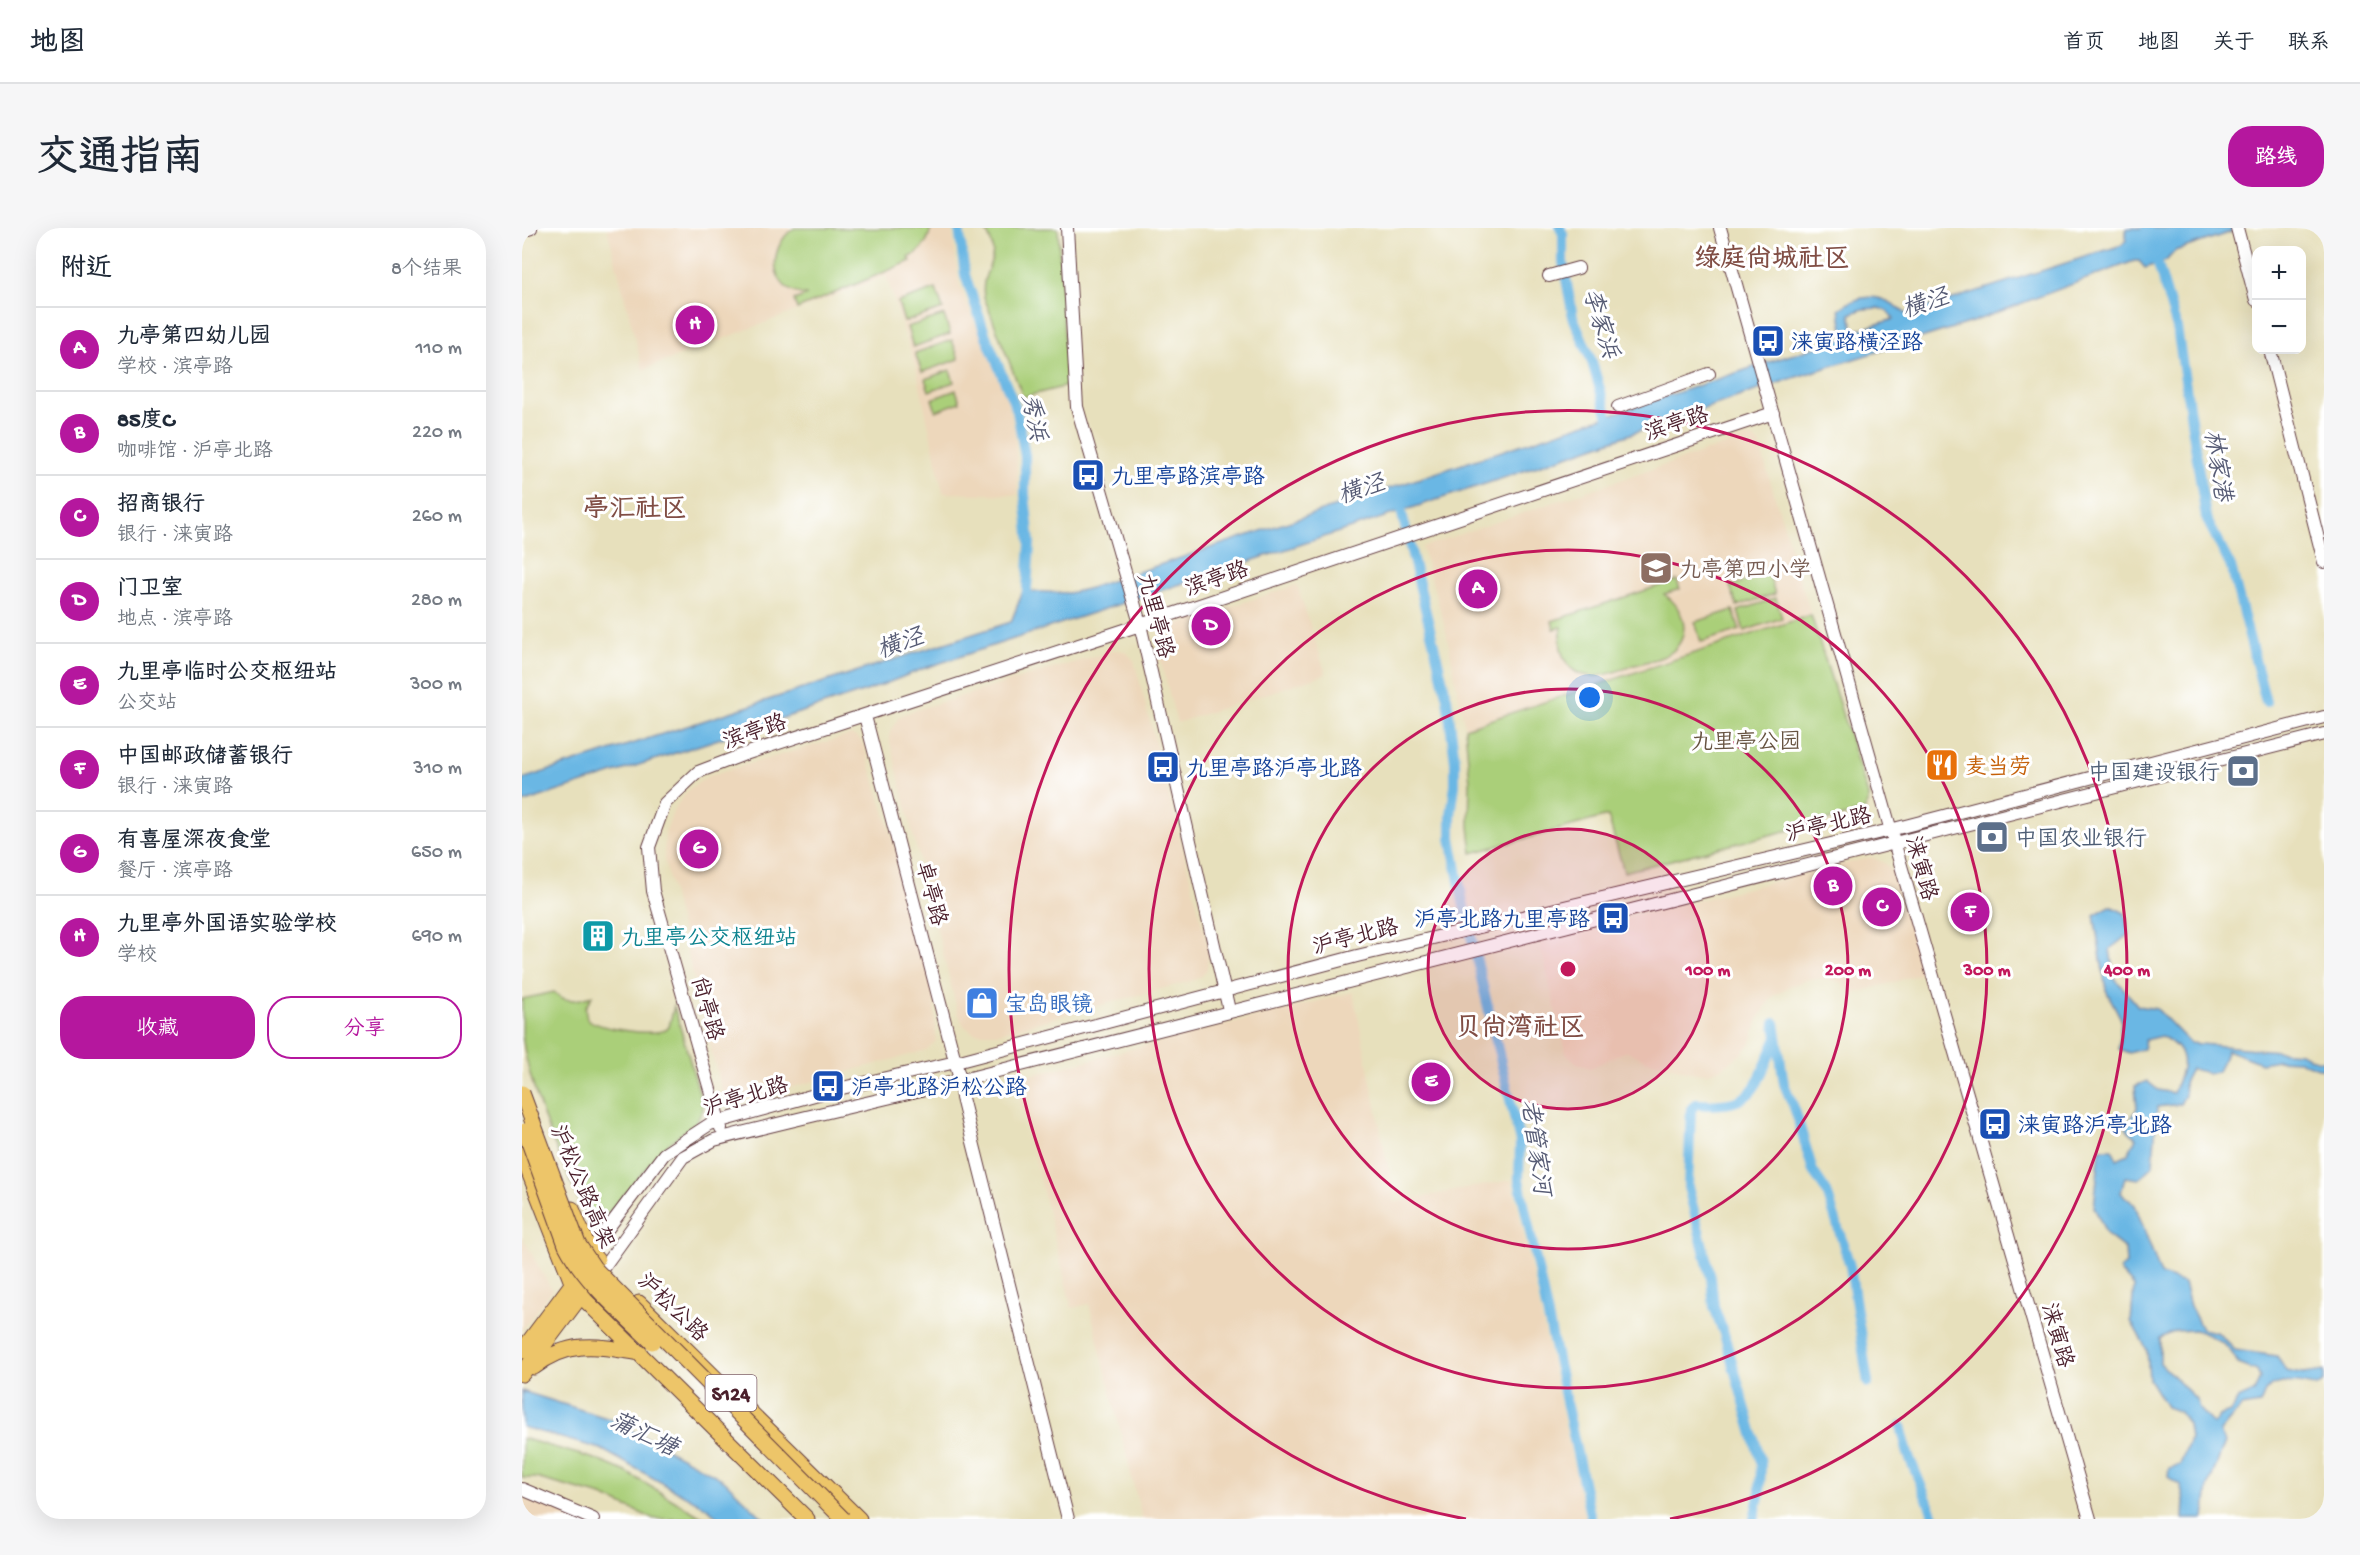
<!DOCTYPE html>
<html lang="zh">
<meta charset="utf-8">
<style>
:root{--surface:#fff;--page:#f6f6f7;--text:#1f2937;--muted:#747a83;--line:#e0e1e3;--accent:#b5179e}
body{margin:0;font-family:"Gochi Hand","LXGW WenKai TC",sans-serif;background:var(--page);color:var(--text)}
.controls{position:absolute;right:18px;top:18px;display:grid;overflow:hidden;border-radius:12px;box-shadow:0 6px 24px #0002}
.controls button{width:54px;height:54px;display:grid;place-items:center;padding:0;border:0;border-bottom:2px solid var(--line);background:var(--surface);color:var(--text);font:30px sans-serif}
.you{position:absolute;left:1068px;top:470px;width:21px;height:21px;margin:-15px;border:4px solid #fff;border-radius:50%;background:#1a73e8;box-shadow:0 0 0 9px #1a73e833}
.badge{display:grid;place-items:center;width:39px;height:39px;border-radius:50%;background:var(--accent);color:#fff;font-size:20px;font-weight:700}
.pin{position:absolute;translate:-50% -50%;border:3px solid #fff;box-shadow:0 2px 6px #0006}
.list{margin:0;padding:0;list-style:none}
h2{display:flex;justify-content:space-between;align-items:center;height:78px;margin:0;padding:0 24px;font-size:26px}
h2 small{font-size:20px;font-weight:400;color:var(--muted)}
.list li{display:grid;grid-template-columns:39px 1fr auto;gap:18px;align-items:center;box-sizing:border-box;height:84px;padding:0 24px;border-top:2px solid var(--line)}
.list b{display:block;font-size:22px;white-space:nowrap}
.list p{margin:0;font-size:20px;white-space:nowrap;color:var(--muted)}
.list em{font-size:20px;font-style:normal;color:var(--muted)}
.actions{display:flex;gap:12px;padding:18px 24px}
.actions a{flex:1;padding:14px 0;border:2px solid var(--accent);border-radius:24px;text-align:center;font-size:21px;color:var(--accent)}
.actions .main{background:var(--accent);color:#fff}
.map{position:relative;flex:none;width:1802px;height:1291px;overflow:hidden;border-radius:24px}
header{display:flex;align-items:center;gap:36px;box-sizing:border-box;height:84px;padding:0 30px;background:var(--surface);border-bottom:2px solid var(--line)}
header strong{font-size:28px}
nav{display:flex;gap:33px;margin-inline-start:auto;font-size:21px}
.intro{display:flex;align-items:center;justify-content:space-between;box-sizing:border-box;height:144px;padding:0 36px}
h1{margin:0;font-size:42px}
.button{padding:15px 27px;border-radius:24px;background:var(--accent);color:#fff;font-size:21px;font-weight:700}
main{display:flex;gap:36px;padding:0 36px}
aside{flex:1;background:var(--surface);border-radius:24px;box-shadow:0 6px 24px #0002}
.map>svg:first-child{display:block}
.built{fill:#edd7bb}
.green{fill:#aacf79;stroke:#7a7752;stroke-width:1.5}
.water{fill:#6ab7e4;stroke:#5a6b88;stroke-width:1.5;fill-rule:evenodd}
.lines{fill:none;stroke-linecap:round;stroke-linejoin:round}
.canal{stroke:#6ab7e4;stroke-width:10}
.minor-casing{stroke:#623c41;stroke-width:14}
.major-casing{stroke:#623c41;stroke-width:17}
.minor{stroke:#fff;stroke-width:12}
.major{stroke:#edc569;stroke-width:15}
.major-bridge-casing{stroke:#623c41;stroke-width:17;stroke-linecap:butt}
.major-bridge{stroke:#edc569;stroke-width:15}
.ring{fill:none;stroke:#c2185b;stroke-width:3}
.labels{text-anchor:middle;stroke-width:6;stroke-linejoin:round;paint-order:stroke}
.shield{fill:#fff;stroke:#80626b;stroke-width:1.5}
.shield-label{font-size:21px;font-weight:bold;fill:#4a1f2b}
.transit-label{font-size:22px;fill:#164399;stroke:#fff;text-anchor:start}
.street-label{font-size:22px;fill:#4a1f2b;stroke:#fff}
.education-label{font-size:22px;fill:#785e54;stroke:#fff;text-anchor:start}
.park-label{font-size:22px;fill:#675442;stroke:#fff}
.food-label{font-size:22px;fill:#c56008;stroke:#fff;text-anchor:start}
.service-label{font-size:22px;fill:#4e5e75;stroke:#fff;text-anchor:end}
.culture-label{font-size:22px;fill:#0d838f;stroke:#fff;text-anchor:start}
.shop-label{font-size:22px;fill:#366cbe;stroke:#fff;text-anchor:start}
.water-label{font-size:24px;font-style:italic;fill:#575c75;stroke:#fff}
.quarter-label{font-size:26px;font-weight:bold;fill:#814e45;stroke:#fff}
.centre{fill:#c2185b;stroke:#fff;stroke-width:3}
.ring-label{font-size:18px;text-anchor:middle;font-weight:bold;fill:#c2185b;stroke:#fff;stroke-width:6;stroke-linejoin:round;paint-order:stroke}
</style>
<header>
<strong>地图</strong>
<nav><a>首页</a><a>地图</a><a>关于</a><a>联系</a></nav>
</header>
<div class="intro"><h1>交通指南</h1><a class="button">路线</a></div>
<main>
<aside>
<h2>附近<small>8个结果</small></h2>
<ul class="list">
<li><span class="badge">A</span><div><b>九亭第四幼儿园</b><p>学校 · 滨亭路</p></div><em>110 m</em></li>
<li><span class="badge">B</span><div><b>85度C</b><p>咖啡馆 · 沪亭北路</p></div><em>220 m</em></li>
<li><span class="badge">C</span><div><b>招商银行</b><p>银行 · 涞寅路</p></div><em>260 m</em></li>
<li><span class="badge">D</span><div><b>门卫室</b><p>地点 · 滨亭路</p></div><em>280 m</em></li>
<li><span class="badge">E</span><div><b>九里亭临时公交枢纽站</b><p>公交站</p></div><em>300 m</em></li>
<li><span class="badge">F</span><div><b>中国邮政储蓄银行</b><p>银行 · 涞寅路</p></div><em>310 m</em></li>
<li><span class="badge">G</span><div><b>有喜屋深夜食堂</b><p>餐厅 · 滨亭路</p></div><em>650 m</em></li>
<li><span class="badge">H</span><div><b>九里亭外国语实验学校</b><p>学校</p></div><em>690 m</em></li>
</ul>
<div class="actions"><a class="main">收藏</a><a>分享</a></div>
</aside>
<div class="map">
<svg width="1802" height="1291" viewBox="0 0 1802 1291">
<rect width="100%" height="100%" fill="#fff"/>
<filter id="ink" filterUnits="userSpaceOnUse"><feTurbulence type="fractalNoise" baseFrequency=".0167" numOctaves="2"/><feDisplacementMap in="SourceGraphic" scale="12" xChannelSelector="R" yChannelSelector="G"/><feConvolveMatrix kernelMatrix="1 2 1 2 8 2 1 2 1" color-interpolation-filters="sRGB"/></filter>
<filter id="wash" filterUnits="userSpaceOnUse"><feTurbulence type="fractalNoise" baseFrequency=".008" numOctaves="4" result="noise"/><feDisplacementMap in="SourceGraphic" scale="24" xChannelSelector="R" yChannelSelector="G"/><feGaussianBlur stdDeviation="1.35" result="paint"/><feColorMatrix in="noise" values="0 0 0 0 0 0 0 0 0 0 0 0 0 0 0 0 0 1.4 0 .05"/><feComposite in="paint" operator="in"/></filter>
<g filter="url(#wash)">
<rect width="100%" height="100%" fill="#e7e0bc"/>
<path class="built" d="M85,0h345l7,55 51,125 5,24 3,63 -75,-2 -27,-126 -30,-91 -243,94z
M1226,209l6,2 5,5 52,171 -346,113 -19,-97 -24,-84z
M775,357l29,89 -149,49 -21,-80 4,-12 7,-4z
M593,422l10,1 9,9 75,290 -2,19 -5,7 -8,4 -195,53h-25l-10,-7 -6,-13 -68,-271v-10l9,-15 7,-4z
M329,507l8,3 5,8 69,224 3,71 -9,9 -188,52h-7l-10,-9 -58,-234 1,-26 9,-24 15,-20 21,-14z
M1350,629l14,7 10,12 28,97 -71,21 -12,-12 -15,-3h-16l-20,7 -17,10 -15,24 -7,23 -8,10 -22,16 -13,4h-13l-50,-13 -18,-9 -37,17 -13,-5 -11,-10 -27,-113z
M831,764l42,210 117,-22 73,339h-443l-53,-215 -17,4 -57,-229z
M0,1009l30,53 -30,40z
M0,1270l43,15 11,6h-54z"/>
<path class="green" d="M272,0h137c-3,14 -9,23 -22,30l2,3 -114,48 -3,-9 13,-5c-39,-3 -40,-48 -13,-67z
M462,0h74l9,158 -44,11 -39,-100c-5,-30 22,-36 0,-69z
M414,61l7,20 -39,13 -6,-20z
M422,87l6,19 -37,13 -6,-20z
M430,112l7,19 -37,13 -7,-19z
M428,142l4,12 -25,9 -4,-12z
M434,162l4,12 -24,9 -4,-12z
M1247,346l6,20 -38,12 -7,-20z
M1155,352l3,9 -16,5c19,13 28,38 10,56 -10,9 -27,11 -39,15 -12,4 -24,9 -36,11 -31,3 -43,-22 -37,-49l-8,2 -2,-8z
M1254,370l6,20 -38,13 -6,-20z
M1211,382l7,20 -39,12 -6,-20z
M1289,387l57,180v8l-4,8 -240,61 -16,-56 -136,37 -3,-27 1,-44 -5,-54z
M32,764c12,12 24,8 38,4l-7,12 2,11c14,10 62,17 79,11l3,-3 5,-21 28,96 1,8 -7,12 -35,28 -55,66 -12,4 -9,-6c-25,-58 -54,-115 -63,-178 0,-12 0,-24 0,-37z
M0,1210l73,21 31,13 79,47h-51l-52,-23 -66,-18h-14z"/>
<path class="water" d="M1607,0h114l-68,23 -9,10 -21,7 -6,-7h-5l-162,61 -182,57 -290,100 -575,189 -53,21 -350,114v-24l489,-157 12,-31 46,2 18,-4 685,-228 73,-23 -6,-29c24,-18 46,-15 67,5l216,-69 4,-5v-11zM1356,80l9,3 7,8 -40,12 -4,-17 13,-5z
M1588,678l15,7 4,21 -19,15 4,28 24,29 19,3 33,34 110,10 16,7 8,1v9l-25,-9 -22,-1 -16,3 -34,-13 -9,22 -9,1 -18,-4 -7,14 1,12 -5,9 -23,3 -4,58 -14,14 -14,-2 -4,16 14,12 26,70 23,8 6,23 12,23 15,3 18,18 42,6 9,15 17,3 21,-3v11l-7,5c-14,-4 -40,-9 -51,4 -3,3 -4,10 -6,13l-19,3 -21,25 5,10 -17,45 -4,32h-21l1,-19 -4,-15 -12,-8 1,-9 11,-3 10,-26 -2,-15 -8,-12 -14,-5 -17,-28 -2,-29 -16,-29 3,-35 -15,-16 7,-6 -1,-15 -18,-14 -13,-28 6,-58h12l5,10 11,-5 8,-16 -10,-10 11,-20 -2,-22 12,-5 11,9 15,3c12,-27 17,-42 -12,-57l-16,4 -2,9 -14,4 -10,-4 2,-30 -15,-29 -12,-75zM1673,1102c20,7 35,14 43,34l19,7 3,7 -6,14 -16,7 -8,13 -11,4 -6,8 -14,-15 -2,-9 -37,-37v-25l16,-7z
M0,1163l91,29 111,60 40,39h-45l-10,-10 -108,-60 -79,-22z"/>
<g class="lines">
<path class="canal" d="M437,0l6,47 21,61 31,75 8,45v39l5,48 -4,60
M1038,0l3,6v28l10,55 19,45 19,65
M1625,0l30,100 29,190 25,49 35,135
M876,270l49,200 8,63v24l-4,30v23l12,64 57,240 -1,38 72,339
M1253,795l9,61 11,26 18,61 14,21 23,74 18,117
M1379,1198l7,28 27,65
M1232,1291l6,-27 1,-30 -37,-128 -10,-27 -3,-29 -23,-91 3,-78 5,-5c61,5 58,-16 80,-64"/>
</g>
</g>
<g filter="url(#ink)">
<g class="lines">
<g class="minor-casing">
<path id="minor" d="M545,0l10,179 62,213 90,390
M1198,0l175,617 195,674
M1715,0l19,72
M0,3l9,-3
M1027,48l29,-8
M1748,122l54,212
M1096,179l91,-33
M343,488l95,364 2,18 106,421
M199,900l-68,-237 -4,-44 16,-44 33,-31 47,-18 395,-129 633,-212
M68,1024l74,-98 46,-30 119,-33 127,-29 401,-106 533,-126 434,-113
M81,1040l80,-111 31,-17c84,-22 168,-40 252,-61 452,-117 906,-228 1358,-345
M0,1261l71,30"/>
</g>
<g class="major-casing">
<path id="major" d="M0,926l51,131 8,11 226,223
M50,981l18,43 7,8
M117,1075l220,216
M0,1123l56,-75
M12,1139c36,-28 64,-21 106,-14
M0,1146l64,-85"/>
</g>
<use href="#minor" class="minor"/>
<use href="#major" class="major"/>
<g class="major-bridge-casing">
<path id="major-bridge" d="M0,865l56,151 16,24 249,251
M3,903l41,114c20,39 56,67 86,97"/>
</g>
<use href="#major-bridge" class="major-bridge"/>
</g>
</g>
<circle cx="1046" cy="741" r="140" fill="#c2185b" fill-opacity=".12"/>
<g class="ring">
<circle cx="1046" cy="741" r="140"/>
<circle cx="1046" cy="741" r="280"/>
<circle cx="1046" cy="741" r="419"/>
<path d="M944 1291A559 559 0 1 1 1148 1291"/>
</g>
<defs>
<g id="bus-square" transform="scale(1.725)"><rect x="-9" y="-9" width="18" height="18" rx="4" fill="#1a4fb4" stroke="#fff"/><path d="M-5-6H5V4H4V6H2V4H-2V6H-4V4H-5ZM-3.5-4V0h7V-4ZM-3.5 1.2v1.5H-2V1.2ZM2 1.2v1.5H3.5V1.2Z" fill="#fff"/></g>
<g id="school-square" transform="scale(1.725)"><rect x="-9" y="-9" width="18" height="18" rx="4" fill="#8d6e63" stroke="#fff"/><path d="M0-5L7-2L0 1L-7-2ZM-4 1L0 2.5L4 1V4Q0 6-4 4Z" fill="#fff"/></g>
<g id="restaurant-square" transform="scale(1.725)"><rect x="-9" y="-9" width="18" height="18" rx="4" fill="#e8710a" stroke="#fff"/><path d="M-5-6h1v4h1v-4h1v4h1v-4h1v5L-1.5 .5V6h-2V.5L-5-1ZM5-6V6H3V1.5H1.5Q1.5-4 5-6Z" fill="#fff"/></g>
<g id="bank-square" transform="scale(1.725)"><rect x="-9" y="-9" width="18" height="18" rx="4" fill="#5c6f8a" stroke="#fff"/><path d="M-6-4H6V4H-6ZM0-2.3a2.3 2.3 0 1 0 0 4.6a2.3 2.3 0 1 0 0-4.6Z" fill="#fff"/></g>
<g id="building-square" transform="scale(1.725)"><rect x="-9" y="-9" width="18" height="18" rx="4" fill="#0f9aa8" stroke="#fff"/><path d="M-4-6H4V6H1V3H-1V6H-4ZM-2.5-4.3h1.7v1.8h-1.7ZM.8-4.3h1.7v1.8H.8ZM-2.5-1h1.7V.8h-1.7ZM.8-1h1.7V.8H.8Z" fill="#fff"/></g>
<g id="shop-square" transform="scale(1.725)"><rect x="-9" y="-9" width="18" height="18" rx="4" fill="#3f7fe0" stroke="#fff"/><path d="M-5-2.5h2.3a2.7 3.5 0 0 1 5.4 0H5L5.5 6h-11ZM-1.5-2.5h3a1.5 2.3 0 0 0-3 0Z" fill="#fff"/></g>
</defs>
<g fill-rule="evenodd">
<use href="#bus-square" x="1246" y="113"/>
<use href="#bus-square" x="566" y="247"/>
<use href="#school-square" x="1134" y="340"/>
<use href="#restaurant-square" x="1420" y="537"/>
<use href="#bus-square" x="641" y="539"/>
<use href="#bank-square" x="1721" y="543"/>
<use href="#bank-square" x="1470" y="609"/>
<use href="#bus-square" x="1091" y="690"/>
<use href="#building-square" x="76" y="708"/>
<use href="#shop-square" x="460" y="775"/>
<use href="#bus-square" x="306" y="858"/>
<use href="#bus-square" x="1473" y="896"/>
</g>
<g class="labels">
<rect class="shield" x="183.5" y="1147" width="51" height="36" rx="4.5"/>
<g class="shield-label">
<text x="209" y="1172">S124</text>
</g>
<g class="transit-label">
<text x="1269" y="121">涞寅路横泾路</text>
<text x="589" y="255">九里亭路滨亭路</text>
<text x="664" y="547">九里亭路沪亭北路</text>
<text x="1068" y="698" text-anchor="end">沪亭北路九里亭路</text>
<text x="329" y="866">沪亭北路沪松公路</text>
<text x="1496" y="904">涞寅路沪亭北路</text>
</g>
<g class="street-label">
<text transform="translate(1154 194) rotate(-18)" y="8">滨亭路</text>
<text transform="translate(694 349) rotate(-19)" y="8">滨亭路</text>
<text transform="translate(635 387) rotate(75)" y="8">九里亭路</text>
<text transform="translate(232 502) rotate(-19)" y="8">滨亭路</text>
<text transform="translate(1306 595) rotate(-13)" y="8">沪亭北路</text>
<text transform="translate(1401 640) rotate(74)" y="8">涞寅路</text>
<text transform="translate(411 665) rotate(75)" y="8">卓亭路</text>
<text transform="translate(833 707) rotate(-14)" y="8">沪亭北路</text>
<text transform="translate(187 780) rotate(74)" y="8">尚亭路</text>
<text transform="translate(223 867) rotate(-17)" y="8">沪亭北路</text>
<text transform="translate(62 958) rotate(67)" y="8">沪松公路高架</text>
<text transform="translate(152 1078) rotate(44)" y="8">沪松公路</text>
<text transform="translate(1537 1107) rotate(74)" y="8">涞寅路</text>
</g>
<g class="education-label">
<text x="1157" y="348">九亭第四小学</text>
</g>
<g class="park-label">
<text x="1224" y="520">九里亭公园</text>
</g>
<g class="food-label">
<text x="1443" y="545">麦当劳</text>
</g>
<g class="service-label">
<text x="1698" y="551">中国建设银行</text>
<text x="1493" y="617" text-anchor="start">中国农业银行</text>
</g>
<g class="culture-label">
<text x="99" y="716">九里亭公交枢纽站</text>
</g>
<g class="shop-label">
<text x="483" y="783">宝岛眼镜</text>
</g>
<g class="water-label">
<text transform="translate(1403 74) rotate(-18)" y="8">横泾</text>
<text transform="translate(1080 95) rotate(73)" y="8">李家浜</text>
<text transform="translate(513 189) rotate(79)" y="8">秀浜</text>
<text transform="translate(1697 237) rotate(81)" y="8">林家港</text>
<text transform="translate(839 260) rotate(-18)" y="8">横泾</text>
<text transform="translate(378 414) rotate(-19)" y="8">横泾</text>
<text transform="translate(1015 919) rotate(82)" y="8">老管家河</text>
<text transform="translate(122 1205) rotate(26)" y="8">蒲汇塘</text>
</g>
<g class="quarter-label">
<text x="1250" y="38">绿庭尚城社区</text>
<text x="113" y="288">亭汇社区</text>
<text x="998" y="807">贝尚湾社区</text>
</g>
</g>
<circle cx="1046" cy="741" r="9" class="centre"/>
<g class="ring-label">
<text x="1186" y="747">100 m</text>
<text x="1326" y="747">200 m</text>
<text x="1465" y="747">300 m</text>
<text x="1605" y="747">400 m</text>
</g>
</svg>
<div class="controls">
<button>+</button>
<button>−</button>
</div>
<div class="you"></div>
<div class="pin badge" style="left:956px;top:361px">A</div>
<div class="pin badge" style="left:1311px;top:658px">B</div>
<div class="pin badge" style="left:1360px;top:679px">C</div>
<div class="pin badge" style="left:689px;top:398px">D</div>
<div class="pin badge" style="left:909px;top:854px">E</div>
<div class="pin badge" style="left:1448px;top:684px">F</div>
<div class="pin badge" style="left:177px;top:621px">G</div>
<div class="pin badge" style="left:173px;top:97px">H</div>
</div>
</main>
